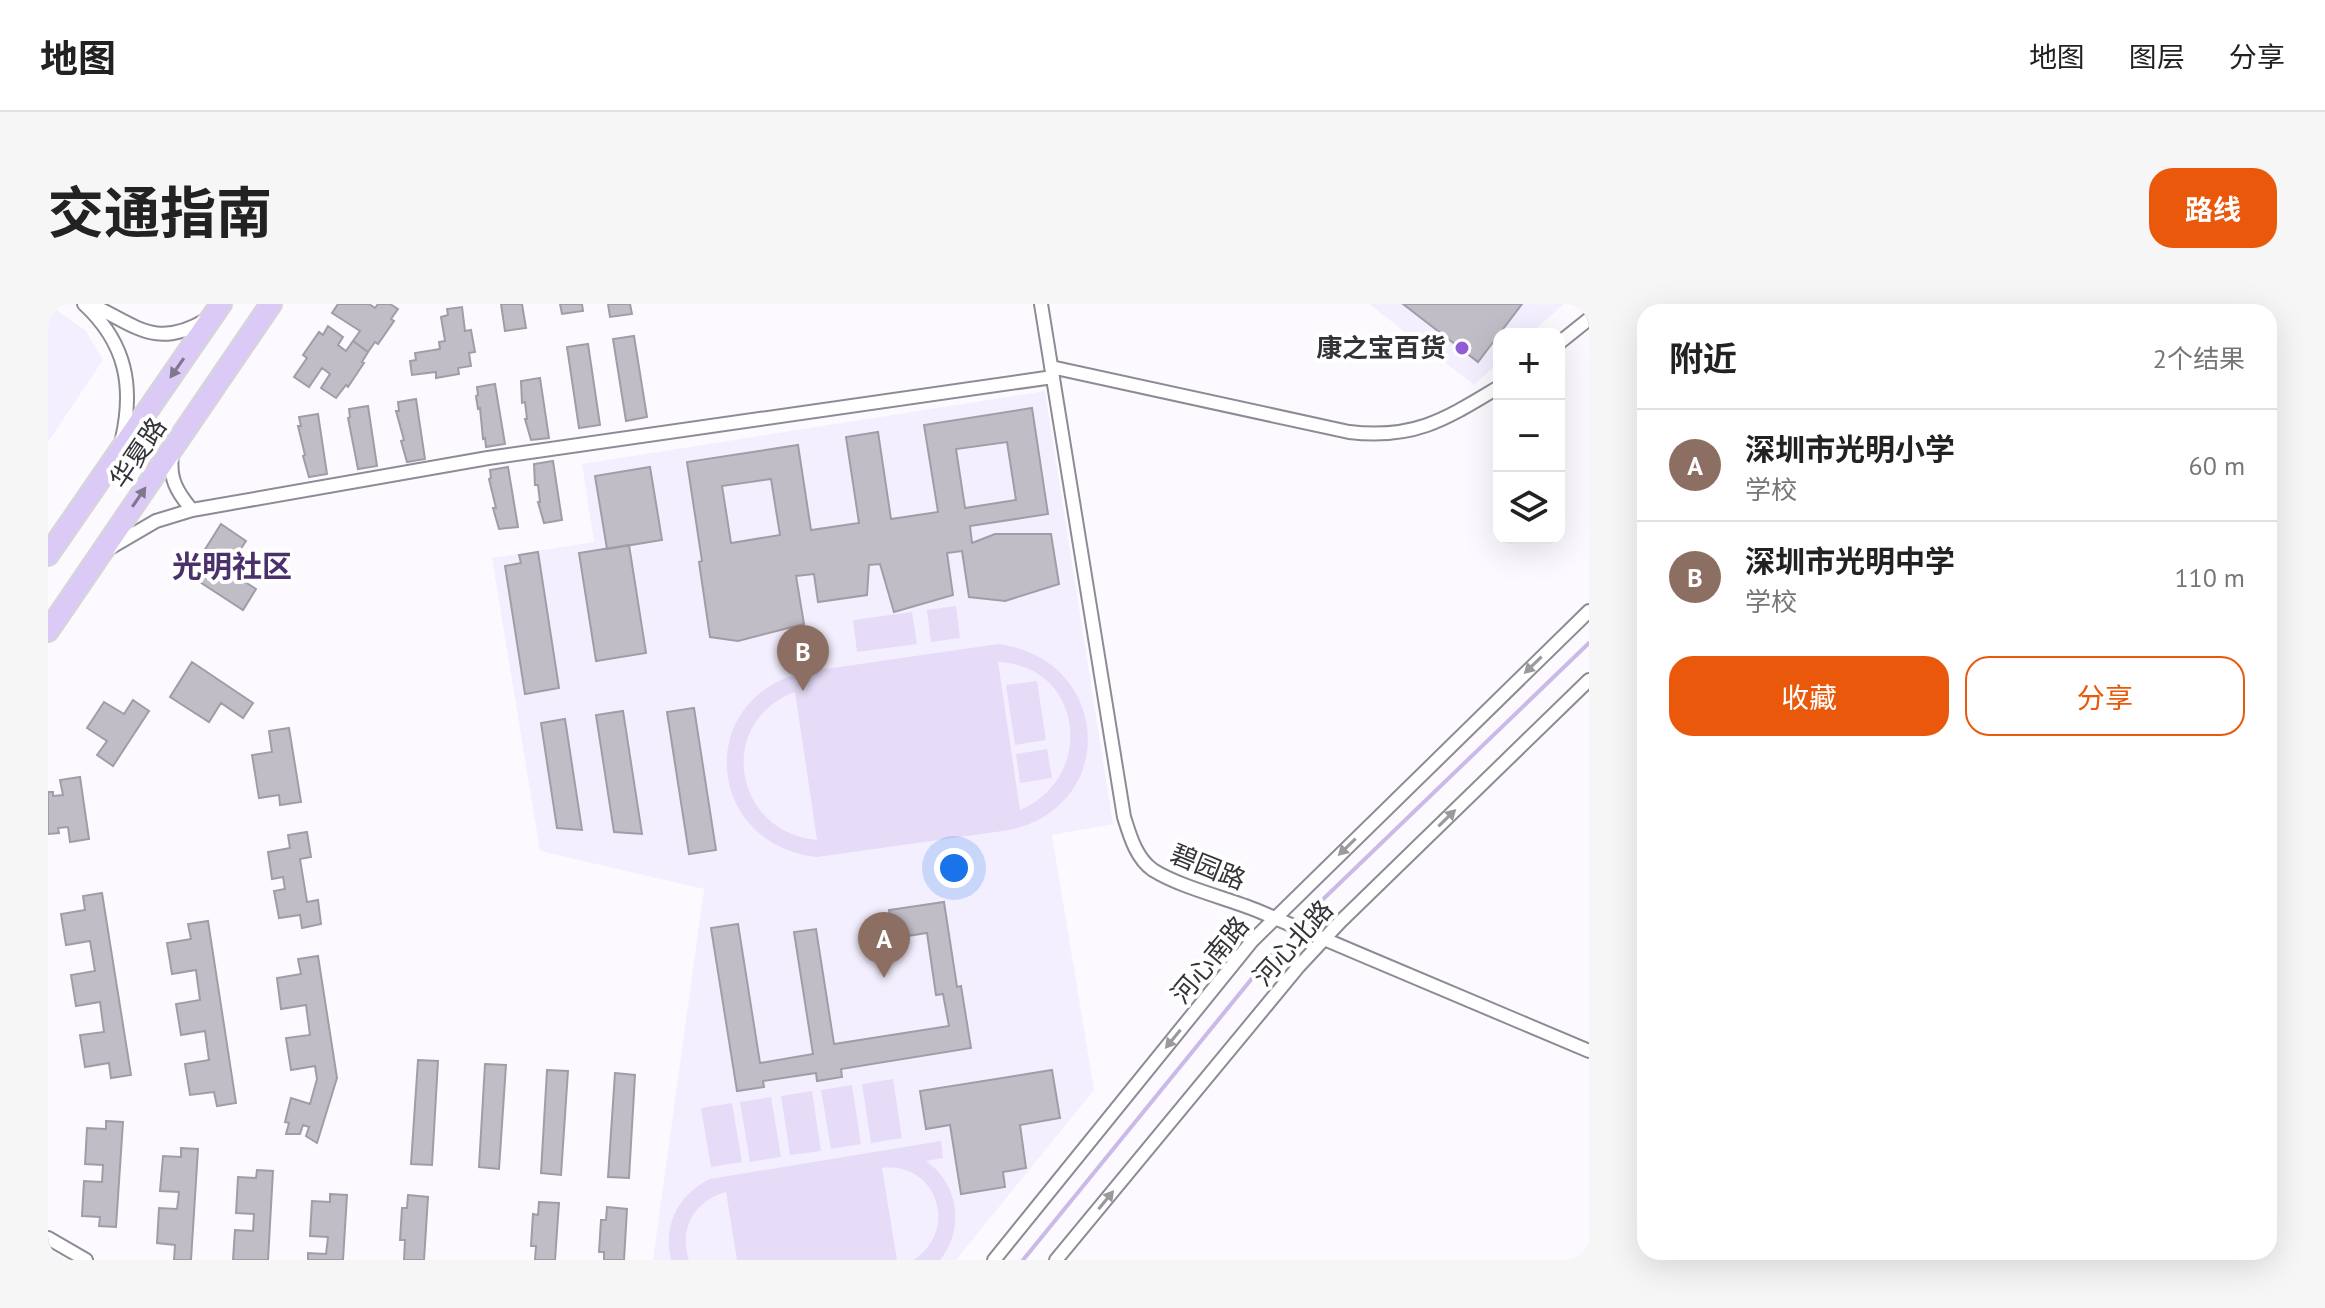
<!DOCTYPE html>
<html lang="zh">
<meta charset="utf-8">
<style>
:root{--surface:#fff;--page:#f6f6f6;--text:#222;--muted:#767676;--line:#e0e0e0;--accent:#ea580c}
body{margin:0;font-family:"PT Sans","Noto Sans SC",sans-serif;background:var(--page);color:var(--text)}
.controls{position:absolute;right:24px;top:24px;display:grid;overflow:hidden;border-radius:16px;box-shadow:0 8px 32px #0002}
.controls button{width:72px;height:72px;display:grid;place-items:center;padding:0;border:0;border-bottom:2px solid var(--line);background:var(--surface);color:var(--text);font:40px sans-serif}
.you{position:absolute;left:906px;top:564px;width:28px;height:28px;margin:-20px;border:6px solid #fff;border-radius:50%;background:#1a73e8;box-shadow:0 0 0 12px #1a73e833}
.badge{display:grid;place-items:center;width:52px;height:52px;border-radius:50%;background:var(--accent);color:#fff;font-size:26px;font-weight:700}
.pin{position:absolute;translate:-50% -66px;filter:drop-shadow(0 2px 4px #0008)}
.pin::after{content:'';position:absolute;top:42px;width:28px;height:24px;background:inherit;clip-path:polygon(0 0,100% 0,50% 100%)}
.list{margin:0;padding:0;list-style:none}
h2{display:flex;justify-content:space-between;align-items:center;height:104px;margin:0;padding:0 32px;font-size:34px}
h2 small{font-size:26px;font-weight:400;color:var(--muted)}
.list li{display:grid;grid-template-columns:52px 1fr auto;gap:24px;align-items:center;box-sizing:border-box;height:112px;padding:0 32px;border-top:2px solid var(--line)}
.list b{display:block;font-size:30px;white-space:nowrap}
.list p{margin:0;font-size:26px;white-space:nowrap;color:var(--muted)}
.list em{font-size:26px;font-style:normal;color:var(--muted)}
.actions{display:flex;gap:16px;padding:24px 32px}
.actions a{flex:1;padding:18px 0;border:2px solid var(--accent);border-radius:24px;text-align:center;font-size:28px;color:var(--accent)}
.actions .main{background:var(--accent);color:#fff}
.icon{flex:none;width:44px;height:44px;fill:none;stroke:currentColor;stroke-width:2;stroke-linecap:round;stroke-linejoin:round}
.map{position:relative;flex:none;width:1541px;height:956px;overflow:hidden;border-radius:24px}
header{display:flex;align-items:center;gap:48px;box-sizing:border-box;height:112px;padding:0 40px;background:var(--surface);border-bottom:2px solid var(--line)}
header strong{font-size:38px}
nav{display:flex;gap:44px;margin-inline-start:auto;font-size:28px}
.intro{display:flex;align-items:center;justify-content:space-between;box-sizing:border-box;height:192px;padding:0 48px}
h1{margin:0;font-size:56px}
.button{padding:20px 36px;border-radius:24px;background:var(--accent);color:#fff;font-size:28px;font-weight:700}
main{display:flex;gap:48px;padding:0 48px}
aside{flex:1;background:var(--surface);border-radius:24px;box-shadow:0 8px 32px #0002}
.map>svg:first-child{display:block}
.built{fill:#f4effe}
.green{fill:#e6dcf8;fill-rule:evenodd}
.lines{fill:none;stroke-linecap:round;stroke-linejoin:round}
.stream{stroke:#cbb9e8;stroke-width:4}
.building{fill:#c1bdc7;stroke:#a19da7;stroke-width:2;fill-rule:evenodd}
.minor-casing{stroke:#8f8b95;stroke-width:16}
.primary-casing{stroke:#d6d6d7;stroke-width:24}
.minor{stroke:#fff;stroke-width:12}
.primary{stroke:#dccaf6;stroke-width:20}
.oneway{fill:#80778d}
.oneway2{fill:#9a999b}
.poi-dot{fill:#935cd4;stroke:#fff;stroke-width:3}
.labels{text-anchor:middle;stroke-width:8;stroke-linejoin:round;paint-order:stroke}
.poi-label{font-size:26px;font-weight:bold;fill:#343337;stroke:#fff;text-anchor:end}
.street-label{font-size:26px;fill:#343337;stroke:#fff}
.quarter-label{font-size:30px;font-weight:bold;fill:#4b316c;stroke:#fff}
</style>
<header>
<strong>地图</strong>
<nav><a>地图</a><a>图层</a><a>分享</a></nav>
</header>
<div class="intro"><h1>交通指南</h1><a class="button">路线</a></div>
<main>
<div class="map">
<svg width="1541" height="956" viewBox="0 0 1541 956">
<rect width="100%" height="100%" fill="#fcfaff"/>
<path class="built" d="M0,0l38,27 17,29 -55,82z
M1321,0h195l-34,30h-31v28l-25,23z
M997,87l68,433 -61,11 42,255 -138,170h-303l51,-371 -164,-38 -48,-293 102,-16 -12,-78z"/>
<path class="green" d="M908,302l4,32 -29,4 -4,-32z
M864,308l5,32 -60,8 -4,-32z
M950,340c112,14 123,161 12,186l-193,27c-113,-13 -123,-160 -12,-185zM950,358c85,3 99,115 22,148zM747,388l22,148c-84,-8 -102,-118 -22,-148z
M989,377l9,59 -31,5 -9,-60z
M999,445l5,29 -32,5 -4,-29z
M845,775l9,59 -31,5 -9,-59z
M804,781l9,59 -30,5 -10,-59z
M764,787l9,60 -31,4 -9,-59z
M723,793l10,60 -31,5 -10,-60z
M684,799l10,59 -31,5 -10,-59z
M893,837l2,17 -17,3c33,23 39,68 14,99h-27c47,-29 24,-99 -31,-92l15,92h-160l-11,-68c-31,8 -48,37 -37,68h-18c-8,-36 7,-65 39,-81z"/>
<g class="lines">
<path class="stream" d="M1266,604l275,-265
M975,956l248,-305"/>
</g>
<path class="building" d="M290,0h31l6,4 3,-4h12l8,5 -7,10 3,2 -16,23 -3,-2 -7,10 -15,-11 7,-10 -28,-18z
M453,0h21l4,24 -21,3z
M512,0h22l1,7 -21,3z
M560,0h22l2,10 -22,3z
M1355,0h119l-44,58z
M414,3l3,24 6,-1 4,22 -6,1 2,13 -13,2 1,6 -23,4v-6l-24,3 -2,-14 6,-1 -1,-7 25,-4 -1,-7 6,-1 -4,-24 7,-2 -1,-6z
M280,22l15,11 -5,8 8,6 7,-10 15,11 -6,10 2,1 -16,24 -2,-2 -10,13 -15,-10 9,-14 -8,-6 -13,19 -15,-10 13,-19 -4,-3 16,-23 4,3z
M586,32l13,81 -21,4 -13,-82z
M540,40l12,81 -21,3 -12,-81z
M492,74l9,60 -18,2 -6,-21h2l-2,-17 -3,1 -1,-22z
M447,80l10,60 -19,3 -1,-9 -2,1 -3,-31 -2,1 -2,-13 2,-1 -1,-8z
M368,95l9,60 -18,3 -6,-21 3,-1 -8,-29h3l-1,-9z
M320,102l9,60 -19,3 -10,-51 2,-1 -1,-8z
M984,104l16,106 -78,12 2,17 23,-9h56l8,50 -54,17 -36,-4 -7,-46 -15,2 6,42 -59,17 -14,-48 -11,1 -2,30 -49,7 -4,-28 -18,2 8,48 -66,17 -28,-4 -11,-75 3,-1 -15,-99 111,-17 13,85 48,-7 -13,-86 32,-5 13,87 47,-7 -14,-87zM959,138l9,58 -51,8 -9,-59zM723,175l9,56 -49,8 -9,-57z
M270,110l9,60 -18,3 -6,-21 2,-1 -7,-29h3l-2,-9z
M505,157l9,59 -18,3 -6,-21h2l-2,-17h-3l-1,-21z
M460,163l10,60 -19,2 -6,-21h3l-7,-29 2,-1 -1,-8z
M602,163l12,73 -55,9 -12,-73z
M173,220l25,17 -8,12 15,10 -11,17 14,9 -13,21 -54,-35z
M581,241l17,108 -50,8 -17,-108z
M490,248l21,136 -34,6 -20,-128 16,-3 -2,-8z
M144,358l61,41 -10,15 -22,-15 -12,19 -39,-25z
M85,396l16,11 -36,55 -16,-11 10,-14 -20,-13 17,-26 20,12z
M646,404l22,142 -27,4 -22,-142z
M575,407l19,123 -28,-2 -18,-117z
M517,415l17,111 -25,-2 -16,-105z
M241,424l12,74 -21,3 -1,-10 -20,3 -7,-43 20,-3 -3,-21z
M32,473l9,62 -19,3 -2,-15 -10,1 1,5 -11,1v-42h5v4l10,-1 -3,-15z
M259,528l4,25 -11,2 7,43 11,-2 3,24 -19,4 -2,-13 -21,3 -5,-27 11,-2 -2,-12 -11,2 -4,-27 22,-4 -2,-13z
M54,589l29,182 -20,3 -2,-15 -24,4 -5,-32 24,-3 -4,-30 -24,4 -5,-31 24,-4 -5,-30 -24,4 -5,-31 24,-4 -2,-14z
M896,598l13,85 4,-1 10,62 -130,21 1,8 -25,4 -1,-8 -53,8 1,6 -27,4 -26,-163 27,-4 22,139 53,-9 -19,-122 22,-3 18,115 115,-18 -6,-32 -7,1 -9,-62 -33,5 -5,-28z
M160,617l28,182 -19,3 -3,-14 -24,3 -5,-31 24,-4 -4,-29 -24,4 -5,-31 24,-4 -4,-30 -24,4 -5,-31 24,-4 -3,-15z
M270,652l19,122 -20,65 -11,-7 3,-9 -6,-2 -3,9h-14l3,-11 -4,-1 6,-24 19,6 7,-25 -2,-13 -24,4 -5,-32 24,-3 -4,-30 -25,4 -4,-31 24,-4 -3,-15z
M370,756l20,1 -6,104 -21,-1z
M437,760l21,1 -7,104 -20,-2z
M499,766l21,1 -7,104 -20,-2z
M1004,766l8,48 -40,7 6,43 -23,4 2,15 -44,7 -11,-69 -24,4 -6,-38z
M567,769l20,2 -6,103 -21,-1z
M58,817l17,1 -7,105 -17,-1 1,-9 -18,-1 2,-35 18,1 1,-17 -18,-1 2,-36 19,1z
M133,844l17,1 -7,111h-17l1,-15 -18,-2 2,-35 18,1 2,-17 -19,-1 3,-35 18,1z
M209,866l16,1 -5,89h-35l2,-30 18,1 1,-17 -18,-1 2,-36 18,1z
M282,890l17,1 -4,65h-35v-7l18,1 2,-17 -18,-1 2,-35 18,1z
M360,891l20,2 -4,63h-20l1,-20h-5l2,-32h5z
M491,898l20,1 -4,57h-20l1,-14h-5l2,-32 5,1z
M559,903l20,2 -3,51h-20v-8h-5l2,-32h5z"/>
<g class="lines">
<g class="minor-casing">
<path id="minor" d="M36,0c42,39 50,82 38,135
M42,0c46,21 65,46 116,16
M993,0l83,513c6,19 12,41 29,53 27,17 73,28 103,40 111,47 222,95 333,141
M1511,39l30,-24
M1003,63l298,65c65,8 97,-13 150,-45
M124,151c-3,24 5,37 20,55l296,-52 565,-81
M60,245l48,-28 36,-11
M0,934l38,22
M946,956l258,-319 337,-330
M1008,956l243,-294 41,-44 249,-242"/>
</g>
<g class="primary-casing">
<path id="primary" d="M0,251l173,-251
M0,327l223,-327"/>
</g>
<use href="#minor" class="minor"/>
<use href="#primary" class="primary"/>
</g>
<defs><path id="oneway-solid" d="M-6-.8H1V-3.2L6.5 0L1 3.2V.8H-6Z" transform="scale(2)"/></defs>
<g class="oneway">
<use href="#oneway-solid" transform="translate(129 64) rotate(125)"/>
<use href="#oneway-solid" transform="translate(91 193) rotate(-56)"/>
</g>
<g class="oneway2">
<use href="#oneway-solid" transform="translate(1485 361) rotate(136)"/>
<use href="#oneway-solid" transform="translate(1399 514) rotate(-44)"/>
<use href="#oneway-solid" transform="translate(1299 543) rotate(136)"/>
<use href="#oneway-solid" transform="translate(1125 735) rotate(129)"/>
<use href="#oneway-solid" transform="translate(1058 896) rotate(-51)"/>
</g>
<circle class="poi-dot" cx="1414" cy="44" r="8"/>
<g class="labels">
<g class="poi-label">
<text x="1398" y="53">康之宝百货</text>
</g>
<g class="street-label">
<text transform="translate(90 149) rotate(-56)" y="9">华夏路</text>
<text transform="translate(1160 563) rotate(22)" y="9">碧园路</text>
<text transform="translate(1245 639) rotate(-48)" y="9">河心北路</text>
<text transform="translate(1162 656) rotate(-50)" y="9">河心南路</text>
</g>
<g class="quarter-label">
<text x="184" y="273">光明社区</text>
</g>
</g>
</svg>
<div class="controls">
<button>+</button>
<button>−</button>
<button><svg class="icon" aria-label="layers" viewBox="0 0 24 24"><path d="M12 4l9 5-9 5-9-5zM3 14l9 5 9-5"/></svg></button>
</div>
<div class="you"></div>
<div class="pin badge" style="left:836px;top:674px;background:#8d6e63">A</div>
<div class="pin badge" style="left:755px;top:387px;background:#8d6e63">B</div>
</div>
<aside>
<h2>附近<small>2个结果</small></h2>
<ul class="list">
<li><span class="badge" style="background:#8d6e63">A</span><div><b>深圳市光明小学</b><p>学校</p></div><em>60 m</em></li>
<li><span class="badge" style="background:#8d6e63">B</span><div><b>深圳市光明中学</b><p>学校</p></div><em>110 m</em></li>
</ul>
<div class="actions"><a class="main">收藏</a><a>分享</a></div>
</aside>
</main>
